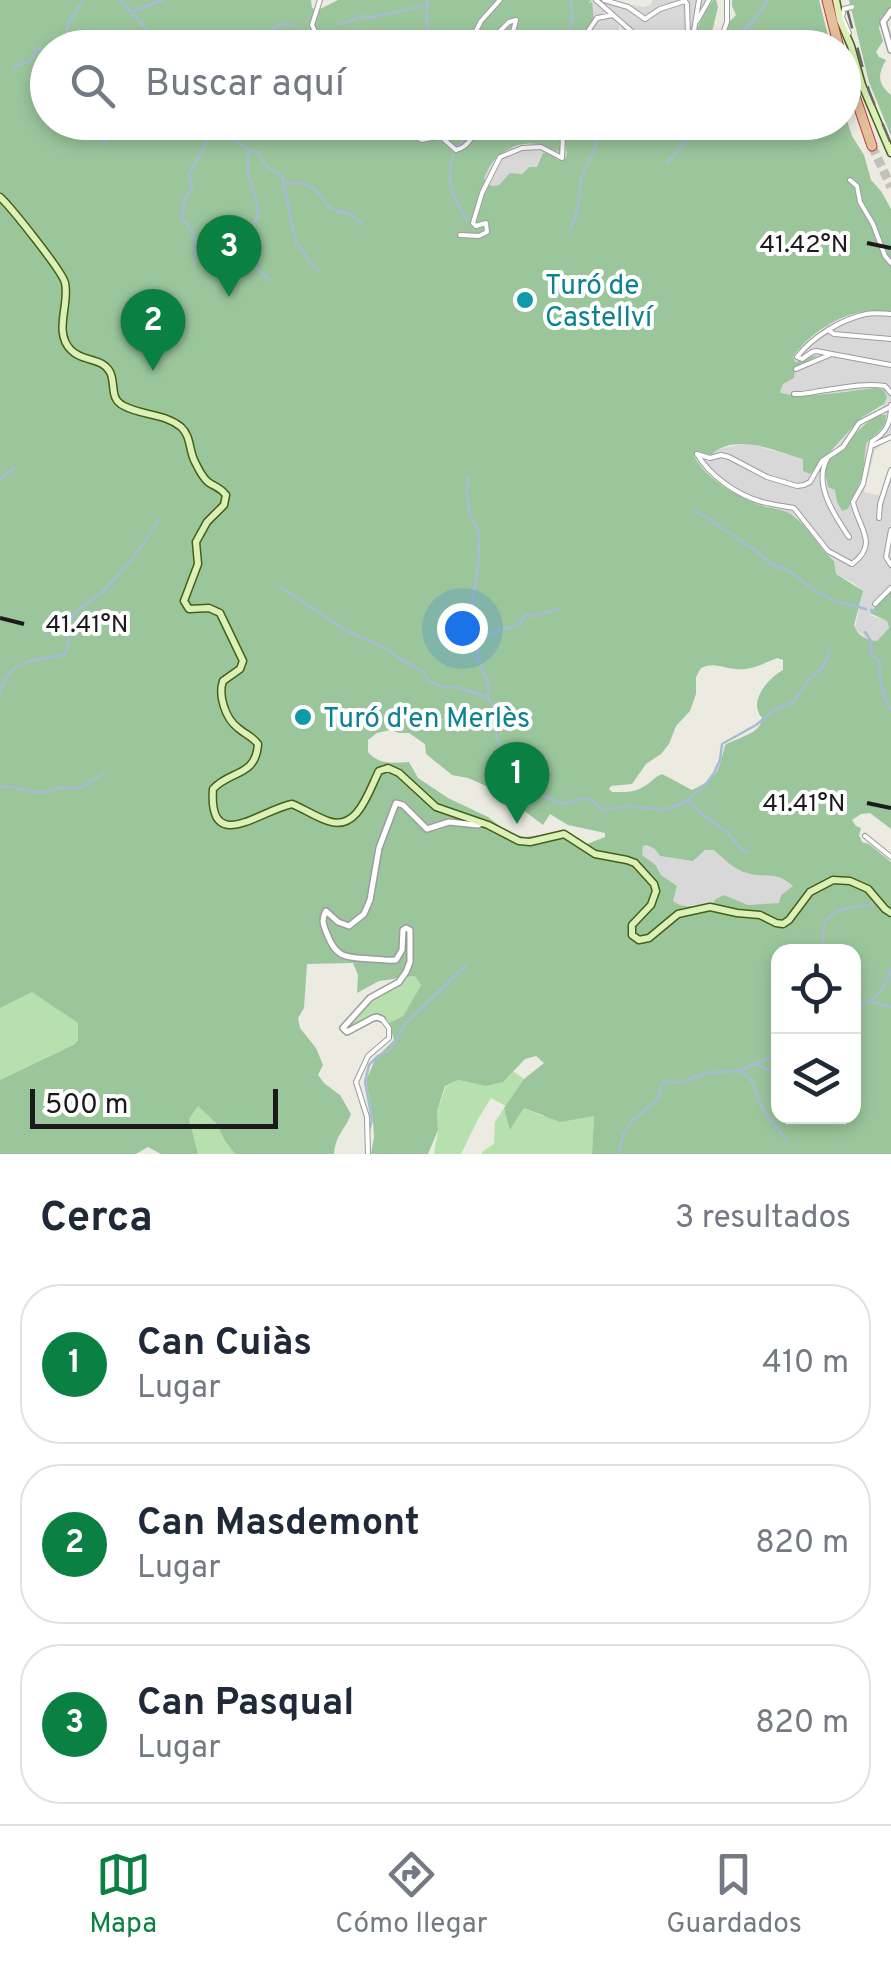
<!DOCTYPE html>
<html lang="es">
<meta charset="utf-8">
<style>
:root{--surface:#fff;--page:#f6f6f7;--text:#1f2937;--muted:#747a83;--line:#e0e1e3;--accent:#0b8043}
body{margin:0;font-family:Overpass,sans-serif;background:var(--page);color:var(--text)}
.controls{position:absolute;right:30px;bottom:30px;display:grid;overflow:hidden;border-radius:20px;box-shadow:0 5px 15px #0003}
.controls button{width:90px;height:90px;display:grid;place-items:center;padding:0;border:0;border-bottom:2px solid var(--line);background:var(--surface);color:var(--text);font:50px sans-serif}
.scale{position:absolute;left:30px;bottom:25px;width:248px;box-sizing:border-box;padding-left:10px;border:5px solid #1b1b1b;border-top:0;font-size:28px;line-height:35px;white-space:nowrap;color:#1b1b1b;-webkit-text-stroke:8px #fff;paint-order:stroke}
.you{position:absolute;left:462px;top:628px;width:35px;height:35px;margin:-25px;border:8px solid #fff;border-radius:50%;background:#1a73e8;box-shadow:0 0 0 15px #1a73e833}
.badge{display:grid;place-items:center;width:65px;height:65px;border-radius:50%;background:var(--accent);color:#fff;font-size:32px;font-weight:700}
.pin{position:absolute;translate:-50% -82px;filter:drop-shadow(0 2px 5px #0008)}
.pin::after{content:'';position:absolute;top:52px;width:35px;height:30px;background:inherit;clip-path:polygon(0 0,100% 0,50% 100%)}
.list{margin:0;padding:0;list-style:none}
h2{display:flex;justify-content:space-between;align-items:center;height:130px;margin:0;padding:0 40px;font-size:42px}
h2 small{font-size:32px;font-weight:400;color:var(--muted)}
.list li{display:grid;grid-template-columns:65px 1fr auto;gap:30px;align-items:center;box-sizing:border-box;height:160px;margin:0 20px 20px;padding:0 20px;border:2px solid var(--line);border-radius:40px}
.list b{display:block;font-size:38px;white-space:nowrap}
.list p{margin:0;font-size:32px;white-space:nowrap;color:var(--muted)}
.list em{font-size:32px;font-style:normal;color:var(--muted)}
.icon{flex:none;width:55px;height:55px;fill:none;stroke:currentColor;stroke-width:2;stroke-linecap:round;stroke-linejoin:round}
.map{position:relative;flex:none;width:891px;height:1154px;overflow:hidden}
.search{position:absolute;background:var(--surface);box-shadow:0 5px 15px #0003;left:30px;right:30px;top:30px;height:110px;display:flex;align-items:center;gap:25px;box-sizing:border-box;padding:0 35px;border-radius:55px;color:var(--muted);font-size:38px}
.sheet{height:670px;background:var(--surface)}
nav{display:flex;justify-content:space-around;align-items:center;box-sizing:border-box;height:140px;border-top:2px solid var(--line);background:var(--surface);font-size:28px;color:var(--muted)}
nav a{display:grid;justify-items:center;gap:5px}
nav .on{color:var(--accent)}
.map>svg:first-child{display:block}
.residential{fill:#d9d8d8;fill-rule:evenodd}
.grass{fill:#b6e0ad}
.forest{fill:#9bc69c;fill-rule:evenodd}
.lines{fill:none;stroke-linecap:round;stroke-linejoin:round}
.stream{stroke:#a7bcd4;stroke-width:2.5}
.trunk-tunnel{stroke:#c1c1ba;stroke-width:9;stroke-dasharray:9 4.5;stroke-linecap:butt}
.minor-casing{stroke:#9c9c9c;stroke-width:6}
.tertiary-casing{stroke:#9c9c9c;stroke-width:8}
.secondary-casing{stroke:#416211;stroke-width:9}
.trunk-casing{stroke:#bf393d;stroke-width:11}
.minor{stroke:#fff;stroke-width:4}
.tertiary{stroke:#fff;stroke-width:5}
.secondary{stroke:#ddf0ba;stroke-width:6}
.trunk{stroke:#e4c09a;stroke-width:9}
.rail{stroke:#696969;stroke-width:2.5;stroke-dasharray:20 20;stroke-linecap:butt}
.minor-bridge-casing{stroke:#9c9c9c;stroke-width:6;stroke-linecap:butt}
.minor-bridge{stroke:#fff;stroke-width:4}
.ticks{fill:none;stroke:#1b1b1b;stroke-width:4}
.culture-dot{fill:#0f9aa8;stroke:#fff;stroke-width:4}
.labels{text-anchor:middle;stroke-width:8;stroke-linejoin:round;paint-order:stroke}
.culture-label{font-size:28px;fill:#0d838f;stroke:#fff;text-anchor:start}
.ticks-label{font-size:25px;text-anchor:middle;fill:#1b1b1b;stroke:#fff;stroke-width:8;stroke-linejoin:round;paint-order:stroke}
</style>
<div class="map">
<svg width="891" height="1154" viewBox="0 0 891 1154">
<rect width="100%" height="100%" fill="#ebebe2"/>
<path class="residential" d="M591,0h15l38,7 7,-3 1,-4h61l-9,13 -2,11 -5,6 8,17h-35l-1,-10 -3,-4 -4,7 4,7h-6l-3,-5 -8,5h-17l-3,-1 -10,-24v12l-7,10 7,3h-41z
M567,123h6l-9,15 3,16 -2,5 -7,1 -15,-7 -6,14h-8l-8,7 -11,-1 -11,12 -8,1 -4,-2 -3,-5 3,-10 19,-20 26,-5 15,2 13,6z
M862,312h29v125l-16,13 -11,42 17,4 10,-28v122l-21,25 17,6 2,7 -12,13 -9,-1 -13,-12 7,-35 -7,-9 -19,-10 -2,-13 -10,-9 -29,-35 -44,-16 -28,-15 -25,-23 -4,-8 52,-12 57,16 1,3 18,-3 13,-11 26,-30 21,-11 5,-10 -11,-9 -73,9h-14l-9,-5 3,-8 11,-6v-9l22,-11 -4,-3 -17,7 -3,-5 6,-9 30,-23zM879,415l8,3 -5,12 -16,14 -3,31 -15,34 -6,2 -5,-9 -2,-12 -8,-5 -2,-16 1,-7 14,-9 23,-29z
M647,845l8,4 5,7 33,5 12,-11 6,-1 7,3 5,7 17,12 15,4 19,-1 17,9 2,3 -12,9 -1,8 -32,2 -24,-10 -8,4 -4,5 -26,2 -8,-1 -5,-4 4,-15 -12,-8 -5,-5 -2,-7 -17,-11 2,-9z"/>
<path class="grass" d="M416,976l5,9 -18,31 -14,7 -6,-7 -5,-1 -32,15v-3l25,-26 30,-17 3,-6z
M32,991l46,32v17l-3,4 -75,36v-72z
M513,1071l11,8 -18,27 -15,-8 -13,21 -17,35h-27l4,-24 -1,-19 9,-25 12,-6c24,5 37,11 55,-9z
M198,1105l18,18 9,18 10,13h-38l-8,-35z
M504,1108l7,21 13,-21 18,8h52l-2,38h-110v-2l12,-8 1,-22z"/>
<path class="forest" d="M0,0h311l1,8 6,2 20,-10h253l-2,3 3,-1 2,18 -16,27 -252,1 -4,-7 -12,3 -1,4h-261v74h278l8,5 1,7 10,3 4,-3 -1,-11 171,-1 6,10 11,5 9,-8 8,1 9,-7h5l-6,16 -1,13c-5,-1 -10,-4 -15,-6 -27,-9 -53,8 -61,33l7,7 8,-1 11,-12 12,1 7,-7h8l6,-14h6l9,7 7,-1 2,-5 -3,-16 9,-15 271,-1v-10l8,24 12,19 7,25 10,11 10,18v103c-8,0 -16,-1 -24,-1 -27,3 -60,24 -74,46l2,5c7,-1 16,-8 22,-6l-22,12 -1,10 -11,6 -3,8c17,9 73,-2 96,-4l8,2 3,7 -3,7 -23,14 -51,56 -7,-3v-12c-28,-8 -68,-27 -92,-4l-14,-2 -3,3c13,24 44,41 69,50 9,3 21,3 29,9 18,12 26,33 42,46l2,13 27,17 -9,34c4,11 12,15 23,16l12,-13 -2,-7 -17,-8 21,-23v239l-21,-16 -9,1 -9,6 4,6 5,2 -2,7 3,7 7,2 22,18v292h-299l2,-38 -34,6 -36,-14 -14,22 -6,-22 20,-29 20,-16 -8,-7 -11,3 -22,23 -17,4 -28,-6 -13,6 -8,25 1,19 -10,24h-57l3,-17 -1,-16 -7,-41 10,-22 18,-18 -5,-17 14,-7 18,-31 -6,-9 -36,5 -22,12 1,-18 -5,-12 -46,1 -3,44 -6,10 2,10 16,20 7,17 -5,10 6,8 16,12 11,19c-7,18 -15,20 -17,40h-99l-10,-13 -9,-18 -18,-17 -9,13 9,35h-37l-13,-7 -12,7h-136v-74l75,-36 3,-4v-17l-46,-31 -32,16zM777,658l6,2v10c-16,9 -35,32 -21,48 -1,16 -24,19 -37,27 -7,27 -6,32 -33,45l-30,-16c-8,3 -11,9 -19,13 -9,6 -21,5 -31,5l-3,-3 2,-3 21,-2 14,-20 15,-10 8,-10 7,-18 14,-15 6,-17v-17l5,-9c14,-6 20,0 34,1 16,2 27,-5 42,-11zM390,730l9,3h10l16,11 1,10 26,21 16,3 41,18 9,10 25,19 7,-11 18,11 37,8v4l-18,7 -23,-12 -39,5 -16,-4 -21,-16 -40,-19 -30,-20 -9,-16c-16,1 -30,3 -41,-10v-12l9,-7zM647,845l8,4 5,7 33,5 12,-11h9c9,8 20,20 33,23 20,6 29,-3 46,13l-12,9 -2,8 -31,2 -24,-10 -8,4 -4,5c-13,1 -28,6 -39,-3l4,-15 -16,-11 -5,-10 -14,-10 1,-9zM778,952h76v164h-76z
M713,0h3l2,7 -7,29 9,4 4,-2 5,-16 7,-7 -4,-9v-6h87l12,47h-126c-2,-2 -8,-9 -8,-13 0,-10 10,-25 16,-34z
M849,0h42v9l-10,8 -2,11 4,13 -7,11 3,5 7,3c-9,15 -8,24 5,35v41l-22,-54z
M879,415h7c1,15 -12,19 -20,29l-3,31 -15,34 -6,2 -5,-9 -2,-12 -7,-3 -3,-14 1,-11c21,-13 30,-36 53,-47z"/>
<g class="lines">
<path class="stream" d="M119,0l22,22 14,23 9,3
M427,0v28l7,20
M133,11l30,-11
M339,24l15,-4 5,-4 14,1 54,-12
M564,46c6,-14 11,-31 6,-46
M65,48l3,-24 15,-24
M253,48l3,-4h6l2,-9 9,-2 2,-6 7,-3 12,2
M726,48l28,-28 14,-20
M14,69l3,-4c11,-2 17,-6 19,-17l12,3
M216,122l1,4 30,23 11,3 8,14 16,10 14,67c9,8 12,20 22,28
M421,122l2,2
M103,144l19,-22
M456,147l6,-4 -4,-21
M249,150c-6,29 7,35 9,61 1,11 -7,12 -9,21 -6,21 6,35 20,48
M453,155c-7,25 -2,42 14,64
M666,164l23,-26 4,-16
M286,183h16l12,5 16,20 22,7 10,9
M570,230c8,-15 9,-31 11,-47 1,-11 8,-21 12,-31 5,-11 5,-20 12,-30
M195,265l-1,-32 -12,-15 2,-17 8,-13 -3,-14c11,-15 15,-33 27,-47
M468,477l-1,15 3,23 8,15 1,8 -1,29 -7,45v20l6,8 1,18 11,29 -1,10 10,19 -2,20 7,15
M0,480l14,-12
M695,510l60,40 16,14 20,8 21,17 23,12 31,8
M279,586l68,45 38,17 18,13 8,3 14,10 3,7 18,7 10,-1 32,10
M871,610l6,2
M865,632l6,9 -1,12 10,9c-2,17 2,33 11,48
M478,638l41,-14 6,-9 12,1 21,-7
M0,693c9,-35 34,-33 64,-38 9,-12 0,-25 7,-37 6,-11 21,-17 30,-25 22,-21 43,-48 58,-74
M508,757c15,27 27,38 56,47 18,-6 25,-10 38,6l28,-4 34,4 21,-8 21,-18 8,-11 6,-13 2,-16 34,-19 18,-15 20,-9 14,-20 16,-15 6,-16
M0,787h11l30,6 20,-5h19l23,-14
M688,800c10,16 31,22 43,37 8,8 7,12 18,15
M826,952c-13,-42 16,-44 49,-48
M873,1002l18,5
M854,1008c21,-8 31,-17 37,-39
M757,1064l21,11
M739,1071c19,8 16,27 27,43 7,10 15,17 21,28
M369,1130l3,-10 -7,-38 4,-17 9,-9 11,-5 17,-28 60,-58
M618,1154l5,-19 9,-14 27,-23 2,-12 4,-5 15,2 26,-10 33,-2 39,-18"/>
<path class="trunk-tunnel" d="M872,146l19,41"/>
<g class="minor-casing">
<path id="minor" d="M320,0l-8,25 11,23
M500,0l-19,21 -5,10 5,6 12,1 16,-16 7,-2 -7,28
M596,0l42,37 17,1 7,10
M604,0l24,7 17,12 15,-10 25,-8 2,3 1,31 9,12 -3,-16 5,-31
M844,9l-2,8 7,16 -2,2
M697,21l12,-21
M584,38l32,10
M580,48v-5l17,-25 16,-3
M718,48l9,-26v-22
M742,48l27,-12 5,1
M381,122l41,18 18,-4 16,14c13,-3 18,-15 21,-28
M470,122l2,13
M850,180l7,6 3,16 13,22 12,32 6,7
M460,235l19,1 8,-4 -1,-9 -10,3 -3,-3 9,-30 18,-36 22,-9 19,-1 21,11 1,-22 7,-14
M891,314c-8,0 -17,-2 -25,0 -24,5 -54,23 -69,43l5,2 10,-7 4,-1 75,14
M828,330l6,4 57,5
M796,369l33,-14
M794,394c12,1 21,-3 33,-4 19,-3 39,-7 58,-4l6,7
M871,446l20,-9
M697,454c13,22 40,41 65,48 10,3 21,4 32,6l34,43 24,13c28,-20 6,-37 1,-62l10,-18 9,-43c15,-8 19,-20 19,-36
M697,454l13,4 11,-3 8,2 38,20 30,9 7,-1 6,-3 12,-21 21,-14 16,-24 31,-16
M827,459c-14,26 8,57 22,78
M879,518l1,-14 11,-34
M891,530l-5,27 5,8
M875,604l16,-16
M865,836l26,21
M368,1154l-1,-37 -11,-35 12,-26 21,-18v-10l-7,-9"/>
</g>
<g class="tertiary-casing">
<path id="tertiary" d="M891,11l-8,11 8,28
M382,1019l-5,-2 -4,1 -26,14 -4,-4 27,-30 29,-16 7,-10 4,-10v-32l-4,-2 -3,2 -1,20 -6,10c-9,1 -16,-1 -24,-1 -25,-2 -35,1 -45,-25 -4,-10 -6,-14 -1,-23l12,11 11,4 15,-12 6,-14 9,-52 17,-45 7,2 24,24 22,-7 29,3 5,-2"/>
</g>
<g class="secondary-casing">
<path id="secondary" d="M836,0l4,20 11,26 11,39 29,68
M0,197c10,9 63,75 65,86 5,21 -12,49 6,67 11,12 31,7 39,22 6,12 -1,27 14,34 19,10 40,7 57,21 10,9 8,24 14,35 3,6 7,15 13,20 7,5 12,5 18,13l-2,10 -17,17 -11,20 2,22 -14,37 5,8 20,-1 11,5 23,48 -3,8 -17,12c-5,14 2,37 15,47 8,7 14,8 20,16 -2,33 -28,26 -45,45 -5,67 48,21 79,15 12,5 24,13 36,17 30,11 41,-31 51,-50l9,-3 11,5 37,34 52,18 31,16 11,1 34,-8 31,20 32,6 8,3 19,21 2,7 -5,14 -19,20v10l7,5 10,-2 29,-24 32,-7 27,6 23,2 16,8 7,1 6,-4 21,-28 23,-12 17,1 18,8 17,20 6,4"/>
</g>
<g class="trunk-casing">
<path id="trunk" d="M827,0l12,48
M844,64l28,82"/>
</g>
<use href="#minor" class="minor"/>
<use href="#tertiary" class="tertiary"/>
<use href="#secondary" class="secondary"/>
<use href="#trunk" class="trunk"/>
<path class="rail" d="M847,9l22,82 22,53"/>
<g class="minor-bridge-casing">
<path id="minor-bridge" d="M844,9l8,-2"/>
</g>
<use href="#minor-bridge" class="minor-bridge"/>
</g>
<path class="ticks" d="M867,243l24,5M0,618l24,6M867,803l24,5"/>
<g class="culture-dot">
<circle cx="525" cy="300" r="10"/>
<circle cx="303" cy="717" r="10"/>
</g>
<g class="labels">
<g class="culture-label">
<text x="545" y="294">Turó de<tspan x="545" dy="32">Castellví</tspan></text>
<text x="323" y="727">Turó d'en Merlès</text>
</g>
</g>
<g class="ticks-label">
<text x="804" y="252">41.42°N</text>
<text x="87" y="632">41.41°N</text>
<text x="804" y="811">41.41°N</text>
</g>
</svg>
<div class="controls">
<button><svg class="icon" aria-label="locate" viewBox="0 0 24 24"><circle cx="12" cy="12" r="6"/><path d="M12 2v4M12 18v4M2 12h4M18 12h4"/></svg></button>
<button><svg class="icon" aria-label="layers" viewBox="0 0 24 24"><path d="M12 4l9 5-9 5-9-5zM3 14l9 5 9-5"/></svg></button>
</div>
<div class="scale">500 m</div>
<div class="you"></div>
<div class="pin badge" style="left:517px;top:824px">1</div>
<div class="pin badge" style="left:153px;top:371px">2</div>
<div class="pin badge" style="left:229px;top:297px">3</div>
<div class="search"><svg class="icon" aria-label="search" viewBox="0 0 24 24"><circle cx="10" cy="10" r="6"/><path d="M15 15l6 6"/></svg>Buscar aquí</div>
</div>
<section class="sheet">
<h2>Cerca<small>3 resultados</small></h2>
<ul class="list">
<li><span class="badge">1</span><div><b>Can Cuiàs</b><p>Lugar</p></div><em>410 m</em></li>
<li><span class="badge">2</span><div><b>Can Masdemont</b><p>Lugar</p></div><em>820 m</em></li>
<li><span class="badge">3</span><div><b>Can Pasqual</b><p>Lugar</p></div><em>820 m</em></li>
</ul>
</section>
<nav>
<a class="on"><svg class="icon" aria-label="map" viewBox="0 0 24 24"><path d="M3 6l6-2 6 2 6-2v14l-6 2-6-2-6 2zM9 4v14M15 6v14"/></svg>Mapa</a>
<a><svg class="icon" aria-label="directions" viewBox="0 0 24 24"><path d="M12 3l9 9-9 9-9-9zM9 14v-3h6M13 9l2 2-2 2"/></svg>Cómo llegar</a>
<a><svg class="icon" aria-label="saved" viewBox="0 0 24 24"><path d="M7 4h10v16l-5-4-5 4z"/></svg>Guardados</a>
</nav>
